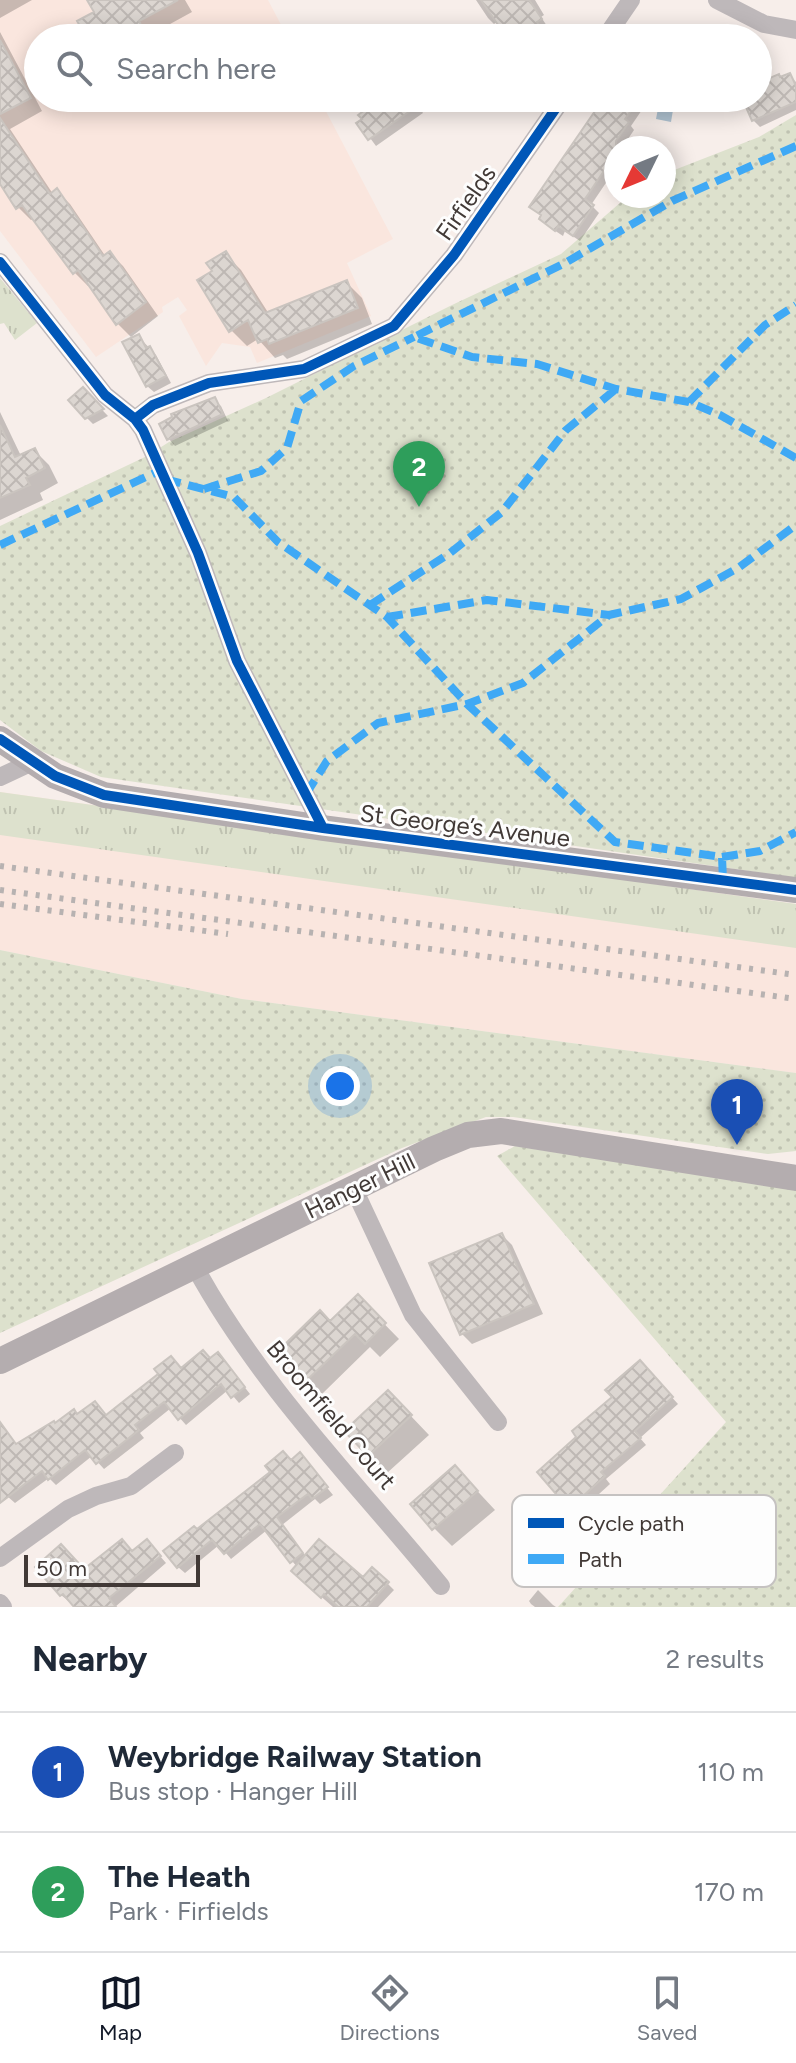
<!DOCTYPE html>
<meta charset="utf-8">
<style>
:root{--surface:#fff;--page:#f6f6f7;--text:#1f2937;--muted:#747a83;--line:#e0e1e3;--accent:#111827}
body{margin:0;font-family:Figtree,sans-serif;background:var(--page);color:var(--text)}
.compass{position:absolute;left:604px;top:136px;width:72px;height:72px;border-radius:50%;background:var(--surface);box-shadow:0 4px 20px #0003;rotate:227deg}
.scale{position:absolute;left:24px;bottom:20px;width:176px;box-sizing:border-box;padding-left:8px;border:4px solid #413936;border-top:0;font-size:22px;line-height:28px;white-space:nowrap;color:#413936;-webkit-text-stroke:6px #fdfdfd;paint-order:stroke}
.you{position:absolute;left:340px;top:1086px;width:28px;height:28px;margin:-20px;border:6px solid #fff;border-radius:50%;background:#1a73e8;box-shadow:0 0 0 12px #1a73e833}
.badge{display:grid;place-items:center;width:52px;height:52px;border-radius:50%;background:var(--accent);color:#fff;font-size:26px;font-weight:700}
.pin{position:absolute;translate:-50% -66px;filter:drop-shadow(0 2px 4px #0008)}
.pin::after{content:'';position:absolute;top:42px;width:28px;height:24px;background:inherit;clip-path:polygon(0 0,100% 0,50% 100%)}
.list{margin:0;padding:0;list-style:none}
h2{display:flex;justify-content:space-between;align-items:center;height:104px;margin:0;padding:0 32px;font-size:34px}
h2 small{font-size:26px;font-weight:400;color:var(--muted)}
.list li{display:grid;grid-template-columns:52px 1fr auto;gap:24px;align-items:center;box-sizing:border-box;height:120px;padding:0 32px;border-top:2px solid var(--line)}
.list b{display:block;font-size:30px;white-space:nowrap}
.list p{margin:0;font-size:26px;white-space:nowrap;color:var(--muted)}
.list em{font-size:26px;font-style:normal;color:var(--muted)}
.icon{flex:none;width:44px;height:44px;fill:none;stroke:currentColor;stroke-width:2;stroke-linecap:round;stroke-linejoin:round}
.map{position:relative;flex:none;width:796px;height:1607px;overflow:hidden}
.search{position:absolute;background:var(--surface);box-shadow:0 4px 20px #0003;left:24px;right:24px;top:24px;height:88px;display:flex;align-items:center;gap:20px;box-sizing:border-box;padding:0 28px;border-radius:44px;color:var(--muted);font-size:30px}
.sheet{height:344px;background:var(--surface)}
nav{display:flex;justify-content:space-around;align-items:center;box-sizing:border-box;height:112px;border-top:2px solid var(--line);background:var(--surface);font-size:22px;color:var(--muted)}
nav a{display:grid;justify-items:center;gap:4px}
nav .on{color:var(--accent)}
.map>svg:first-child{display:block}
.built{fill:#fae6de}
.grass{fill:url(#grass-tufts)}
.park{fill:url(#park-dots)}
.water{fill:url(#water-ripples)}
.shadow{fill:#0003}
.building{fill:url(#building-cross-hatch);stroke:#cac4bf;stroke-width:2}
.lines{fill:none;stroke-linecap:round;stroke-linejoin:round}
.minor{stroke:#beb8ba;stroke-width:18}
.secondary{stroke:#b4adaf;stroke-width:26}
.rail{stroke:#b7b2b1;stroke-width:6;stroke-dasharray:4 8;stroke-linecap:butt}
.quiet{stroke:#3fa9f5;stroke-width:8;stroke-dasharray:16 8;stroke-linecap:butt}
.cycleway-casing{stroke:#fdfdfd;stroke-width:15}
.cycleway{stroke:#0057b8;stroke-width:10}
.labels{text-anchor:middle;stroke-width:6;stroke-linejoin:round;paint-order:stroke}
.street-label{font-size:24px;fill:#413936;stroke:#fdfdfd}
.key{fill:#fdfdfd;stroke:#c5c2c1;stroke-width:2}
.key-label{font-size:22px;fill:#413936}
</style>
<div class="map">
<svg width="796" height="1607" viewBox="0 0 796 1607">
<defs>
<pattern id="grass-tufts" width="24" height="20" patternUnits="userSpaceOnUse" patternTransform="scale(2)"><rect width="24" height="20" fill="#dde1cd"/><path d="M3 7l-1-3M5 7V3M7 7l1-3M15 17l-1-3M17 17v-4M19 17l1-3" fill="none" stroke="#bfc2b1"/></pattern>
<pattern id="park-dots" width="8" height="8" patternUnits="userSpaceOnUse" patternTransform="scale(2)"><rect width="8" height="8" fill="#dde1cd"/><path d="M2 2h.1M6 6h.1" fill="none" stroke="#bfc2b1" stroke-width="1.8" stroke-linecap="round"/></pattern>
<pattern id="water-ripples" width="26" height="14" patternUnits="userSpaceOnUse" patternTransform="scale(2)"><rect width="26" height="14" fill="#aec1cf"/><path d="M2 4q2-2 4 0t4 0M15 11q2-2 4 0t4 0" fill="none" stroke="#8f9ea9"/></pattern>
<pattern id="building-cross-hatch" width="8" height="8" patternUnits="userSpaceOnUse" patternTransform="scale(2)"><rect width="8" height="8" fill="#dcd6d1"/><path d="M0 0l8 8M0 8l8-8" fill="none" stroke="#beb8b4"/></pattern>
</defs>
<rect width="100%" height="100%" fill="#f7eeea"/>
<path class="built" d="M0,0h268l20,38h-250v60h281l74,141 -46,24 24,53 -114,47 -7,-16 -28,-4 -16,23 -27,-50 8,-6 -9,-13 -16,10 1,5 -67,45 -96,-126z
M0,792l796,112v169l-554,-74 -242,-49z"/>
<path class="grass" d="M0,278l37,45 -22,17 -11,-17 -4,1z
M0,792l796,112v44l-796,-113z"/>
<path class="park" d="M796,115v763l-695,-101 -60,-26 -41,-31v-194l147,-70 22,-14 97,-44 186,-93 109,-51 67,-58h36v-22l95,-37z
M0,950l242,49 554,74v78l-28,3 -255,-37h-27l-84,31 -402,185z
M515,1146l281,43v418h-238l168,-185 -229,-266z"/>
<path class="water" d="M660,98h15l-4,24 -15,-3z"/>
<path class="shadow" d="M0,0h32l-32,18z
M92,0h93l7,12 -42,23 2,3h-63l8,-26z
M476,0h59l9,15 -3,2 6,9 -5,3 6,9h-38l-12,-17 -4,3 -6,-6z
M0,32l42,79 -32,18 43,65 4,-3 13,13 36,53 4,-4 13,13 35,50 -27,21 -13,-13 -28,-40 -2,2 -13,-13 -40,-55 -4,2 -13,-13 -18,-26z
M789,75l7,7v28l-36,17 -7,-7 -9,-22h14v-18l1,2 19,-6 3,3z
M385,98h39l2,6 -6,4 3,5 -47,33 -17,-23z
M613,98h32l3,3 -17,25 3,4 -12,18h-6v20l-25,37 8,8 -19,28 -15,-10 -2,5 -15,-10 -7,-7 2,-3 -11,-9z
M225,254l16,16 28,44 77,-32 16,16 10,26 -85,35 -4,-4 -8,3 -17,-19 -11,7 -16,-16 -16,-58z
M138,336l18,19 15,28 -17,9 -7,-6z
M83,390l25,26 -15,8 -6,-6z
M214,400l7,6 7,15 -53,25 -6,-7z
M0,412l21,44 13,-6 15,15 9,18 -18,10 3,7 -43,20z
M502,1235l10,10 31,69 -71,30 -10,-10z
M358,1297l41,42 -19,18 -10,-10 -48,47 -31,-32z
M210,1360l14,1 26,33 -11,9 -11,-13 -42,35 -15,-17 -31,25 4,5 -40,31 -12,-13 -36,29 -7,-7 -34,25 -8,-7 -7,5v-60l17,5 61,-30 29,1 75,-47z
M646,1369l32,35 -38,34 6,7 -40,34 4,5 -33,30 -7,-7 9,-70z
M388,1392l41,43 -42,38 -18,-18z
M291,1462h15l27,33 -13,9 -5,-5 -33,26 24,32 57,23 24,3 7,7 -16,17h-45l-33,-29 -3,-11 -30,-37 -36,29 -12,-14 -34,28 -7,-6 19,-35z
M455,1467l40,43 -43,36 -18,-18z
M153,1548l13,15 -51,44h-39l-15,-12 23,-23 48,-19z
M538,1590l15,15 3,2h-21l-4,-3 -2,-3z"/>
<path class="building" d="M87,0h91l-39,21 5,10 -14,7h-43l-10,-17 17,-9z
M481,0h48l13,19 -5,3 11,16h-41z
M0,40l31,58 -31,16z
M790,73l6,13v16l-44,19 -10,-23h16v-15l21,-9 1,3z
M381,98h48l-61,42 -12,-17 6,-4 -4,-4z
M604,98h36l-15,21 4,3 -13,19v12l-31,46 9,6 -21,31 -15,-10 -3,5 -16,-12 2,-4 -12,-8z
M0,118l50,76 7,-6 46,68 7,-5 36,51 -30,23 -38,-55 -5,4 -51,-69 -6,4 -16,-25z
M226,251l39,62 82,-33 11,28 -89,36 -2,-5 -9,4 -10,-23 -19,12 -32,-52 15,-9 -6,-8z
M139,334l7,14 4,-2 16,30 -20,11 -24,-45z
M83,387l21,22 -19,10 -17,-19z
M215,397l8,17 -56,26 -8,-16 13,-7 -1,-3z
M0,425l15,32 20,-9 10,20 -19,10 4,7 -30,13z
M502,1233l32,71 -74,31 -31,-72z
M358,1294l28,29 -21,21 -10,-10 -49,47 -18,-19 4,-3 -11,-11 39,-38 10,11z
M203,1350l7,8 8,-6 27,35 -14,11 -10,-14 -43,36 -14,-18 -29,23 4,5 -43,34 -11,-14 -37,30 -6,-9 -42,32v-81l16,22 38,-23 1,2 19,-14 3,5 18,-13 11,14 52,-41 -4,-5 17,-13 10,12z
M640,1360l33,37 -38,34 6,7 -40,34 4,4 -36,33 -32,-37 39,-35 -4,-6 40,-34 -7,-7z
M388,1390l24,25 -44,41 -24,-25z
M283,1451l8,9 9,-8 28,35 -16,12 -4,-5 -31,23 26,36 -13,10 -30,-39 -36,30 -12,-14 -35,28 -14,-17 31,-25 3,3 73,-57 -5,-6z
M455,1465l23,26 -46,39 -22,-26z
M122,1539l10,12 15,-12 14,17 -52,42 7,9h-42l-11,-13 -3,2 -25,-29 26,-23 23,25z
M319,1539l44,38 9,-10 17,15 -22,25h-29l-14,-13 -3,4 -30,-27z"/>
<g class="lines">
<path class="minor" d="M717,0l47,24 32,6
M605,38l26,-38
M0,262l105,133 30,24 8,11 55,123 39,108 86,167
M135,419l18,-14 56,-22 95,-14 90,-43 60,-71 109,-157
M0,777l32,-15
M354,1189l59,126 85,107
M195,1267c65,119 161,215 246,319
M0,1558l68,-49 28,-13 35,-10 44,-33
M0,1603l3,4"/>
<path class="secondary" d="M0,739l55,37 49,19 219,33 473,62
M0,1361l434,-212 34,-14 33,-4 295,47"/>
<path class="rail" d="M0,866l796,109
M0,890l796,109
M0,904l228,30"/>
<path class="quiet" d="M796,146l-124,55 -107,62 -151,74 58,20 65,7 79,25 73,13 31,13 76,43
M689,402l76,-77 31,-20
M165,479l69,18 44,45 109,75 80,87 148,138 107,15 1,23
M204,489l57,-18 26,-23 14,-47 53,-35 60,-29
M0,545l161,-75
M370,605l80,-52 52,-41 64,-82 50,-41
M387,617l100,-17 122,15
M306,794l21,-33 51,-38 89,-19 56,-21 86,-68 72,-16 57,-31 58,-43
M722,857l38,-6 36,-19"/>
<g class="cycleway-casing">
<path id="cycleway" d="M0,262l105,133 30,24 8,11 55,123 39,108 86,167
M135,419l18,-14 56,-22 95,-14 90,-43 60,-71 109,-157
M0,739l55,37 49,19 219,33 473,62"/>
</g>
<use href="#cycleway" class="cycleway"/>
</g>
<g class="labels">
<g class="street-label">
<text transform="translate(466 203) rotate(-55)" y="8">Firfields</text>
<text transform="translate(465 826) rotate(7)" y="8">St George’s Avenue</text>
<text transform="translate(360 1186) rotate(-26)" y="8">Hanger Hill</text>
<text transform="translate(331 1415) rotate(50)" y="8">Broomfield Court</text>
</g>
</g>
<rect x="512" y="1495" width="264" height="92" rx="12" class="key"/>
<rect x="528" y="1518" width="36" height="10" fill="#0057b8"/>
<rect x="528" y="1554" width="36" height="10" fill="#3fa9f5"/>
<g class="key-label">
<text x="578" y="1531">Cycle path</text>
<text x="578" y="1567">Path</text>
</g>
</svg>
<svg class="compass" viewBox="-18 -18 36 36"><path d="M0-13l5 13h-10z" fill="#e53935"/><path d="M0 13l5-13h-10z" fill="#747a83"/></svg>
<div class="scale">50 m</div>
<div class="you"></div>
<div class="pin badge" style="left:737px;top:1145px;background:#1a4fb4">1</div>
<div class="pin badge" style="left:419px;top:507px;background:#2e9e5b">2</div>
<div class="search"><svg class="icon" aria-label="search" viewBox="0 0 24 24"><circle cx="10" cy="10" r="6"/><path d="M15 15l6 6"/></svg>Search here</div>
</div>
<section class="sheet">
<h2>Nearby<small>2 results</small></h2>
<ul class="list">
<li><span class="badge" style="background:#1a4fb4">1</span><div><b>Weybridge Railway Station</b><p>Bus stop · Hanger Hill</p></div><em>110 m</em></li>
<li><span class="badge" style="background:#2e9e5b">2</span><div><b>The Heath</b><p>Park · Firfields</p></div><em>170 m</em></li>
</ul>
</section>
<nav>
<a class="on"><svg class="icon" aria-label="map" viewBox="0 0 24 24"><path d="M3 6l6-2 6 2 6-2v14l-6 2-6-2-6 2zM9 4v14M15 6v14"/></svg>Map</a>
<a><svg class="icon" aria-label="directions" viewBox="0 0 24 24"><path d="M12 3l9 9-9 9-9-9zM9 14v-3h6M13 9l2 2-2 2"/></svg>Directions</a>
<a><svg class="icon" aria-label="saved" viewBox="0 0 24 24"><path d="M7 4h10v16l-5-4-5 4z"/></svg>Saved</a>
</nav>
